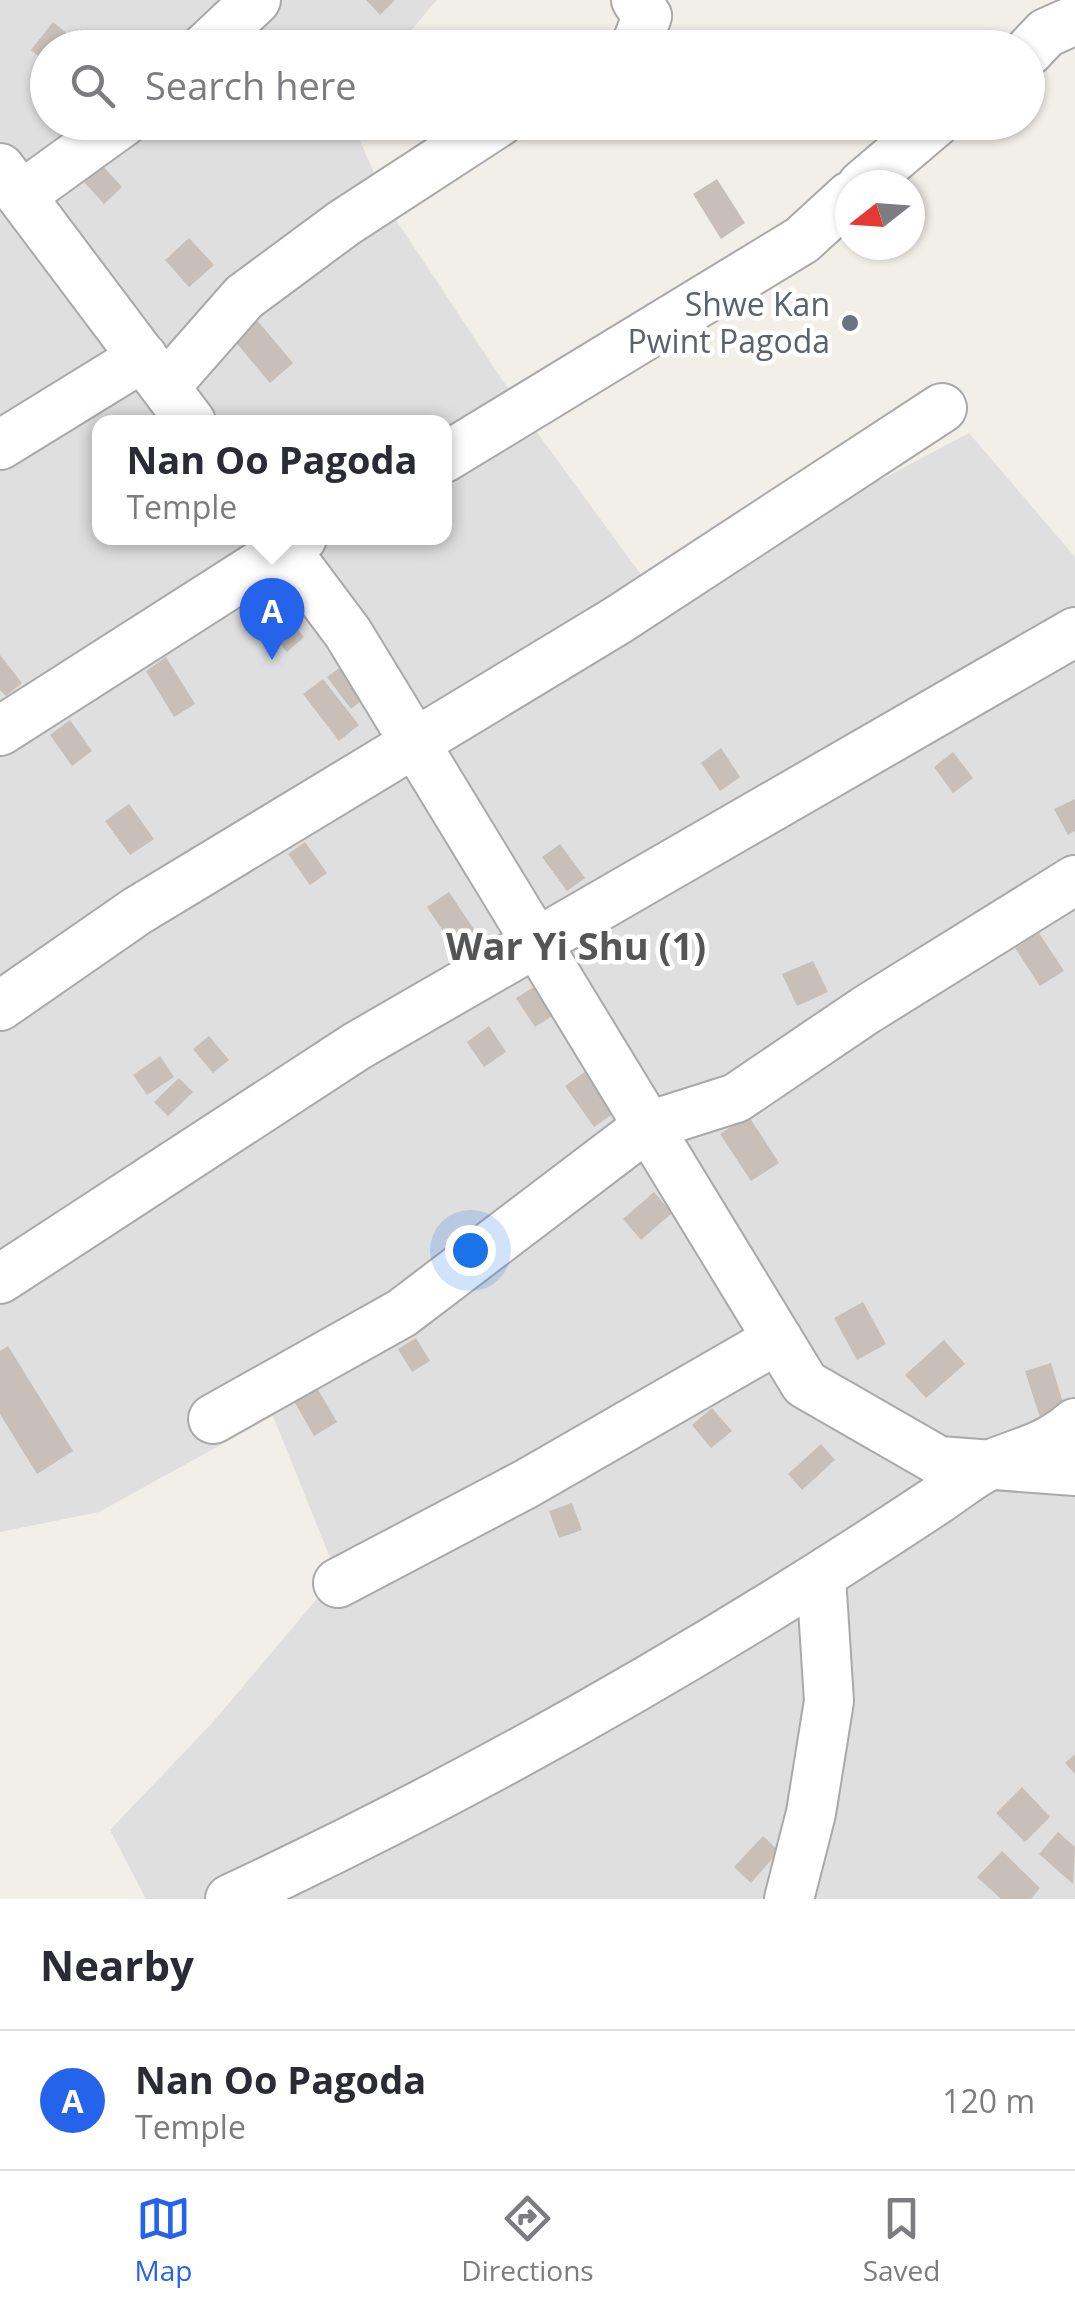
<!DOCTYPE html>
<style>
:root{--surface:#fff;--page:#f2f2f3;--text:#2b2b33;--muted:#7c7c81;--line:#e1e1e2;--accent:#2563eb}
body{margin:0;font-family:"Open Sans",sans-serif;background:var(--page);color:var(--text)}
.compass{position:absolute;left:835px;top:170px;width:90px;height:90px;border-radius:50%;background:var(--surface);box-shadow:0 2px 8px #0004;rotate:253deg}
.you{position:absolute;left:470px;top:1250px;width:35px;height:35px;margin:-25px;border:8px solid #fff;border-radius:50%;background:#1a73e8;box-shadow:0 0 0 15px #1a73e833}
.badge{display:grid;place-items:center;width:65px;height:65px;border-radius:50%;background:var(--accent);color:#fff;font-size:32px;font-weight:700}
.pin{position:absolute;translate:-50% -82px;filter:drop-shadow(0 2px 5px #0008)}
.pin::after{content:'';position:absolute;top:52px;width:35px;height:30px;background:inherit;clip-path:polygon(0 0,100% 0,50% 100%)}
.popup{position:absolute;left:92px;top:415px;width:360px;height:130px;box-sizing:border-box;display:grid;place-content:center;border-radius:20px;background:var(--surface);filter:drop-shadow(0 2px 8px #0005);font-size:32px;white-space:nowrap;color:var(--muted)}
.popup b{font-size:38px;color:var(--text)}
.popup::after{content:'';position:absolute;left:50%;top:100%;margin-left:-20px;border:20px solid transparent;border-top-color:var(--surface)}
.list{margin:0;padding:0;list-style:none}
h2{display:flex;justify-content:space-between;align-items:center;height:130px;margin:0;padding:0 40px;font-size:42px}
h2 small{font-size:32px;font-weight:400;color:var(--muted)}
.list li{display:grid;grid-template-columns:65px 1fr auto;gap:30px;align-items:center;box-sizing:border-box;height:140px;padding:0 40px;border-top:2px solid var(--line)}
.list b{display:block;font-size:38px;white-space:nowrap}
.list p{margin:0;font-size:32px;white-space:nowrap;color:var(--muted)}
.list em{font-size:32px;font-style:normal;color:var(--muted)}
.icon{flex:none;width:55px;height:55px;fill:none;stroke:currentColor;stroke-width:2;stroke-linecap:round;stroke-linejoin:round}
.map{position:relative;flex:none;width:1075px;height:1899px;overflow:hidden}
.search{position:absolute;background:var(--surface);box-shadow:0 2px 8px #0004;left:30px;right:30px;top:30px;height:110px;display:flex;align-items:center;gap:25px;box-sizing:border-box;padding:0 35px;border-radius:55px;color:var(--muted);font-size:38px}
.sheet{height:270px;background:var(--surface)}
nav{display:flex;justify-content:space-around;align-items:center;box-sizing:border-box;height:140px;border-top:2px solid var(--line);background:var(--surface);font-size:28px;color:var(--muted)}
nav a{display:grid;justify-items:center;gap:5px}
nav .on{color:var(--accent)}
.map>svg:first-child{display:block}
.residential{fill:#e0dfdf;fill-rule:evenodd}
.building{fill:#c7bfb8}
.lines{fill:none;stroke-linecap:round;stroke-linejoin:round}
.minor-casing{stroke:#a9a9a9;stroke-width:52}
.minor{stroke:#fff;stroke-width:48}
.worship-dot{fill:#6b7280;stroke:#fff;stroke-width:4}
.labels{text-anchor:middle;stroke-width:9;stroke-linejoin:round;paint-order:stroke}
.worship-label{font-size:32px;fill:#5b616d;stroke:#fff;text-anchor:end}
.quarter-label{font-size:38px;font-weight:bold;fill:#555;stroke:#fff}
</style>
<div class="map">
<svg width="1075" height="1899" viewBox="0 0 1075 1899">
<rect width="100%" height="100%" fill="#f2efe9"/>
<path class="residential" d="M0,0h437l-40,47 -349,1v74l304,1 42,94 145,218 119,163 311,-165 106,124v1342h-929l-36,-69 103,-108 124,-147 -64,-159 -174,96 -99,20zM100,422h344v116h-344z"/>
<path class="building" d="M366,0h29l-15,15z
M53,22l22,18 -6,8h-21v16l-17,-14z
M102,165l20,22 -18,17 -20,-22z
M717,179l28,44 -24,16 -28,-45z
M189,238l25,27 -25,22 -24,-27z
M256,319l37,44 -23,20 -37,-44z
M291,622l13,15 -17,15 -13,-16z
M0,655l22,28 -16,13 -6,-6z
M166,657l29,47 -21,13 -28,-46z
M343,665l24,31 -16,13 -24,-32z
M323,679l36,46 -20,16 -36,-47z
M70,720l22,31 -20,15 -22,-31z
M721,748l19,29 -20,14 -19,-28z
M953,752l20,26 -20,15 -19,-26z
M1075,799v32l-7,4 -14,-26z
M129,804l25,35 -24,16 -25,-34z
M305,842l22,31 -17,12 -22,-31z
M560,844l25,34 -18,13 -25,-34z
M449,892l28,42 -22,15 -28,-42z
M1039,933l25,38 -24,15 -25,-38z
M813,961l15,31 -31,14 -15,-32z
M539,984l18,29 -22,14 -19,-29z
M489,1026l17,26 -22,15 -17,-25z
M209,1036l20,24 -16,13 -20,-24z
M160,1056l14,21 -27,18 -14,-20z
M586,1071l28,42 -20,14 -29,-41z
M179,1078l14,14 -25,24 -14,-14z
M748,1115l31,48 -28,18 -31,-47z
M654,1192l18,21 -31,27 -18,-21z
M863,1302l23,42 -29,16 -23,-42z
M416,1338l14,23 -18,11 -14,-23z
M944,1340l21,24 -39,34 -21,-23z
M8,1346l65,105 -36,23 -37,-60v-63z
M1051,1363l16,53 -25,8 -17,-53z
M314,1383l23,39 -23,14 -23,-40z
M712,1408l20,23 -21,17 -19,-23z
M821,1444l14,16 -33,30 -14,-16z
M572,1503l10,27 -23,8 -10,-27z
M1075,1754v20l-10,-11z
M1022,1787l28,30 -25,25 -29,-29z
M1058,1832l17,15 -2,37 -34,-30z
M763,1836l16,15 -28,32 -17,-16z
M1002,1851l38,37 -9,11h-30l-24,-22z"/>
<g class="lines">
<g class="minor-casing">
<path id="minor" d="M205,48l51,-48
M635,48l12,-32 -11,-16
M1028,52l18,-19 29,-13
M0,168l191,254
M862,185l74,-63
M22,195l101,-73
M165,387l79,-90 100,-74 155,-101
M0,445l143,-88
M444,458l358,-218 48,-44
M277,538l71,95 457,751 134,77 136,10
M0,731l302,-193
M0,1006l137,-95 481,-291 324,-212
M0,1279l357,-233 718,-414
M213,1419l189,-106 246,-187 88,-28 130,-88 209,-130
M338,1583l188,-99 252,-145
M230,1899c249,-116 478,-247 707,-399 18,-12 37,-28 57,-37 30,-12 57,-18 81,-40
M789,1899l22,-86 18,-112 -8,-124"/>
</g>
<use href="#minor" class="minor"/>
</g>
<circle class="worship-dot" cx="850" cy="323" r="10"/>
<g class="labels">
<g class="worship-label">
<text x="830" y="316">Shwe Kan<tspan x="830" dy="37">Pwint Pagoda</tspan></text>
</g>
<g class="quarter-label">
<text x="576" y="960">War Yi Shu (1)</text>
</g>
</g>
</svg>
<svg class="compass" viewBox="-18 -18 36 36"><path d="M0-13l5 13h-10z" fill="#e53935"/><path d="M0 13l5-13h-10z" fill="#7c7c81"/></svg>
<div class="you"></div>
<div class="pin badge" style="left:272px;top:660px">A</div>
<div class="popup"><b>Nan Oo Pagoda</b>Temple</div>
<div class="search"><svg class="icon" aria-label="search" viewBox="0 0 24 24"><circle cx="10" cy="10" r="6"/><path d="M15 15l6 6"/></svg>Search here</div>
</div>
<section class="sheet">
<h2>Nearby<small></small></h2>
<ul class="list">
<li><span class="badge">A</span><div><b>Nan Oo Pagoda</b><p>Temple</p></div><em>120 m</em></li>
</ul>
</section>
<nav>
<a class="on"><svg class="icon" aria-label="map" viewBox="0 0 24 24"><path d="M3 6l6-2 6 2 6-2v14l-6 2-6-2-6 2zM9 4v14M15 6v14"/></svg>Map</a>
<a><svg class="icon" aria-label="directions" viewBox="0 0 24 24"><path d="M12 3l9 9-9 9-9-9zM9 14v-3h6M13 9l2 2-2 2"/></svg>Directions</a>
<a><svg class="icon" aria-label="saved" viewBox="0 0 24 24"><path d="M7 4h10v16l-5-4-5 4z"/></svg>Saved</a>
</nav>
